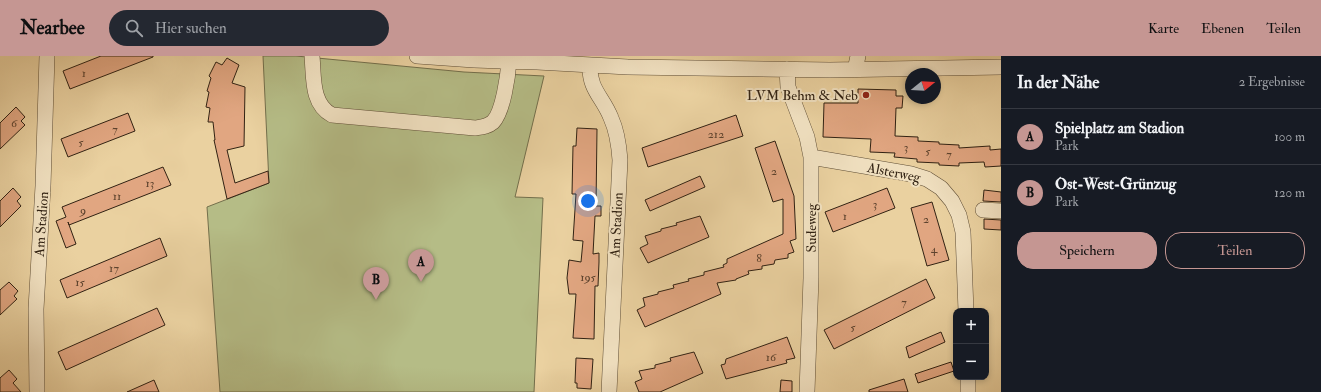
<!DOCTYPE html>
<html lang="de">
<meta charset="utf-8">
<style>
:root{--surface:#171b24;--page:#242831;--text:#f1f3f6;--muted:#9ea1a6;--line:#363941;--accent:#c59692}
body{margin:0;font-family:"IM FELL Double Pica",serif;background:var(--page);color:var(--text)}
.controls{position:absolute;right:12px;bottom:12px;display:grid;overflow:hidden;border-radius:8px;box-shadow:0 2px 6px #0003}
.controls button{width:36px;height:36px;display:grid;place-items:center;padding:0;border:0;border-bottom:1px solid var(--line);background:var(--surface);color:var(--text);font:20px sans-serif}
.compass{position:absolute;left:905px;top:12px;width:36px;height:36px;border-radius:50%;background:var(--surface);box-shadow:0 2px 6px #0003;rotate:72deg}
.you{position:absolute;left:588px;top:145px;width:14px;height:14px;margin:-10px;border:3px solid #fff;border-radius:50%;background:#1a73e8;box-shadow:0 0 0 6px #1a73e833}
.badge{display:grid;place-items:center;width:26px;height:26px;border-radius:50%;background:var(--accent);color:#111;font-size:13px;font-weight:700}
.pin{position:absolute;translate:-50% -33px;filter:drop-shadow(0 1px 2px #0008)}
.pin::after{content:'';position:absolute;top:21px;width:14px;height:12px;background:inherit;clip-path:polygon(0 0,100% 0,50% 100%)}
.list{margin:0;padding:0;list-style:none}
h2{display:flex;justify-content:space-between;align-items:center;height:52px;margin:0;padding:0 16px;font-size:17px}
h2 small{font-size:13px;font-weight:400;color:var(--muted)}
.list li{display:grid;grid-template-columns:26px 1fr auto;gap:12px;align-items:center;box-sizing:border-box;height:56px;padding:0 16px;border-top:1px solid var(--line)}
.list b{display:block;font-size:15px;white-space:nowrap}
.list p{margin:0;font-size:13px;white-space:nowrap;color:var(--muted)}
.list em{font-size:13px;font-style:normal;color:var(--muted)}
.actions{display:flex;gap:8px;padding:12px 16px}
.actions a{flex:1;padding:9px 0;border:1px solid var(--accent);border-radius:16px;text-align:center;font-size:14px;color:var(--accent)}
.actions .main{background:var(--accent);color:#111}
.icon{flex:none;width:22px;height:22px;fill:none;stroke:currentColor;stroke-width:2;stroke-linecap:round;stroke-linejoin:round}
.map{position:relative;flex:none;width:1001px;height:336px;overflow:hidden}
header{display:flex;align-items:center;gap:24px;box-sizing:border-box;height:56px;padding:0 20px;background:var(--accent);color:#111}
header strong{font-size:19px}
nav{display:flex;gap:22px;margin-inline-start:auto;font-size:14px}
.search{width:280px;height:36px;background:var(--page);display:flex;align-items:center;gap:10px;box-sizing:border-box;padding:0 14px;border-radius:22px;color:var(--muted);font-size:15px}
main{display:flex}
aside{flex:1;background:var(--surface)}
.map>svg:first-child{display:block}
.green{fill:#b5bc86;stroke:#736f4c}
.building{fill:#e1a681;stroke:#312213}
.lines{fill:none;stroke-linecap:round;stroke-linejoin:round}
.minor-casing{stroke:#5f4e36;stroke-width:16}
.minor{stroke:#f1e1c1;stroke-width:15}
.poi-dot{fill:#8f2418;stroke:#f1e1c1;stroke-width:1.5}
.labels{text-anchor:middle;stroke-width:4;stroke-linejoin:round;paint-order:stroke}
.number-label{font-size:12px;fill:#5d432e}
.poi-label{font-size:14px;fill:#312213;stroke:#f1e1c1;text-anchor:end}
.street-label{font-size:14px;fill:#312213;stroke:#f1e1c1}
</style>
<header>
<strong>Nearbee</strong>
<div class="search"><svg class="icon" aria-label="search" viewBox="0 0 24 24"><circle cx="10" cy="10" r="6"/><path d="M15 15l6 6"/></svg>Hier suchen</div>
<nav><a>Karte</a><a>Ebenen</a><a>Teilen</a></nav>
</header>
<main>
<div class="map">
<svg width="1001" height="336" viewBox="0 0 1001 336">
<rect width="100%" height="100%" fill="#ead1a0"/>
<filter id="stains"><feTurbulence type="fractalNoise" baseFrequency=".005" numOctaves="4"/><feColorMatrix values="0 0 0 0 .2 0 0 0 0 .09 0 0 0 0 .02 0 0 0 .5 -.17"/></filter>
<radialGradient id="worn" r=".72"><stop offset=".6" stop-color="#630" stop-opacity="0"/><stop offset="1" stop-color="#630" stop-opacity=".3"/></radialGradient>
<path class="green" d="M263,0h33l168,16 80,4 -29,121 28,1 -9,194h-314l-13,-185 62,-24z"/>
<path class="building" d="M101,0h52v1l-83,32 -7,-18z
M227,2l12,7 -7,18 13,4 -1,59 -17,4 8,33 33,-12 1,12 -42,16 -13,-59h1l-2,-18h-5l2,-14 -4,-1 3,-15 -2,-1 4,-13 -2,-2 7,-14 6,3z
M858,33l38,1v6h7l-1,12h-6l-1,28 23,1v4l21,1v2l20,1v3l31,-2v4l11,-1v17l-16,1 -1,-5 -25,1v3l-20,-1v-2l-22,-1v-3l-23,-2 1,-4 -25,-1 1,-13 -48,-2 1,-34h34z
M16,51l9,10 -4,4 4,4 -25,24v-26z
M128,57l7,18 -67,26 -7,-18z
M736,59l7,21 -95,31 -6,-19z
M577,72l20,1 -1,77h5v10h-6l-2,38 6,-1v9l-1,24h-3l-1,53 -21,-1 3,-44h-7l-2,-16 2,-18 12,2 2,-21 -10,-1 3,-46h-4l1,-48h3z
M775,85l19,55 2,43 -6,2 4,11 -6,2v4l-13,2 -1,4 -12,2v3l-14,2 1,3 -13,5v1l-19,3 4,11 -76,33 -8,-17 8,-4 -2,-8 15,-4v-2l16,-4 -1,-3 16,-4 -1,-2 16,-4v-3l20,-5 -1,-2 4,-2v-4l56,-25v-35l-10,3 -18,-54z
M163,111l8,18 -102,40 -1,-3 8,22 -10,4 -10,-27 10,-4 -4,-10z
M700,120l5,11 -55,24 -5,-11z
M13,132l8,9 -4,4 4,5 -21,21v-26z
M887,132l8,20 -62,24 -8,-20z
M984,134l17,2v10l-18,-1z
M932,146l17,58 -22,6 -16,-58z
M700,160l9,21 -61,26 -8,-15 8,-4 -3,-8 16,-5v-2l16,-4 -1,-2z
M984,163l17,1v10l-17,-1z
M160,182l7,18 -100,42 -7,-18z
M926,223l9,19 -101,51 -10,-19z
M9,226l9,9 -4,5 3,3 -17,16v-25z
M157,252l8,17 -99,45 -8,-18z
M941,276l4,10 -36,16 -3,-11z
M787,281l8,21 -9,2 1,3 -61,16 -5,-14 4,-1 1,-5z
M694,296l9,21 -43,19h-21l-4,-10 7,-3 -3,-8 16,-3v-3l16,-4 -1,-3z
M576,302l17,1 -2,30 -14,-1v-5h-2z
M951,306l3,9 -36,12 -3,-9z
M9,314l8,9 -4,4 8,9h-21v-14z
M904,323l4,13h-39v-2z
M154,324l5,12h-32z
M781,324l11,1v11h-12z"/>
<g class="lines">
<g class="minor-casing">
<path id="minor" d="M312,0c2,21 -1,48 20,59l143,13c7,-1 12,-1 18,-6 10,-10 15,-46 16,-61
M417,0l57,4 63,2 91,5 202,3 171,-3
M590,9c-1,25 13,32 21,53 6,13 8,28 9,42l-11,232
M787,13l1,18 19,50 4,20v121l-4,114
M855,14l3,-14
M811,101l100,17 16,5 14,9 11,13 7,14 4,17 3,79
M983,154l18,1
M968,321v15
M37,336l-1,-83 7,-123 4,-130"/>
</g>
<use href="#minor" class="minor"/>
</g>
<circle class="poi-dot" cx="866" cy="39" r="4"/>
<g class="labels">
<g class="number-label">
<text x="84" y="21">1</text>
<text x="14" y="71">6</text>
<text x="115" y="77">7</text>
<text x="716" y="82">212</text>
<text x="81" y="90">5</text>
<text x="906" y="95">3</text>
<text x="928" y="99">5</text>
<text x="949" y="102">7</text>
<text x="774" y="119">2</text>
<text x="150" y="131">13</text>
<text x="117" y="144">11</text>
<text x="875" y="152">3</text>
<text x="83" y="158">9</text>
<text x="845" y="164">1</text>
<text x="926" y="167">2</text>
<text x="934" y="197">4</text>
<text x="759" y="206">8</text>
<text x="114" y="216">17</text>
<text x="588" y="225">195</text>
<text x="80" y="230">15</text>
<text x="904" y="250">7</text>
<text x="853" y="275">5</text>
<text x="771" y="305">16</text>
</g>
<g class="poi-label">
<text x="858" y="44">LVM Behm &amp; Neb</text>
</g>
<g class="street-label">
<text transform="translate(894 116) rotate(11)" y="5">Alsterweg</text>
<text transform="translate(41 168) rotate(-86)" y="5">Am Stadion</text>
<text transform="translate(616 169) rotate(-87)" y="5">Am Stadion</text>
<text transform="translate(811 172) rotate(-90)" y="5">Sudeweg</text>
</g>
</g>
<rect width="100%" height="100%" filter="url(#stains)"/>
<rect width="100%" height="100%" fill="url(#worn)"/>
</svg>
<div class="controls">
<button>+</button>
<button>−</button>
</div>
<svg class="compass" viewBox="-18 -18 36 36"><path d="M0-13l5 13h-10z" fill="#e53935"/><path d="M0 13l5-13h-10z" fill="#9ea1a6"/></svg>
<div class="you"></div>
<div class="pin badge" style="left:421px;top:226px">A</div>
<div class="pin badge" style="left:376px;top:244px">B</div>
</div>
<aside>
<h2>In der Nähe<small>2 Ergebnisse</small></h2>
<ul class="list">
<li><span class="badge">A</span><div><b>Spielplatz am Stadion</b><p>Park</p></div><em>100 m</em></li>
<li><span class="badge">B</span><div><b>Ost-West-Grünzug</b><p>Park</p></div><em>120 m</em></li>
</ul>
<div class="actions"><a class="main">Speichern</a><a>Teilen</a></div>
</aside>
</main>
